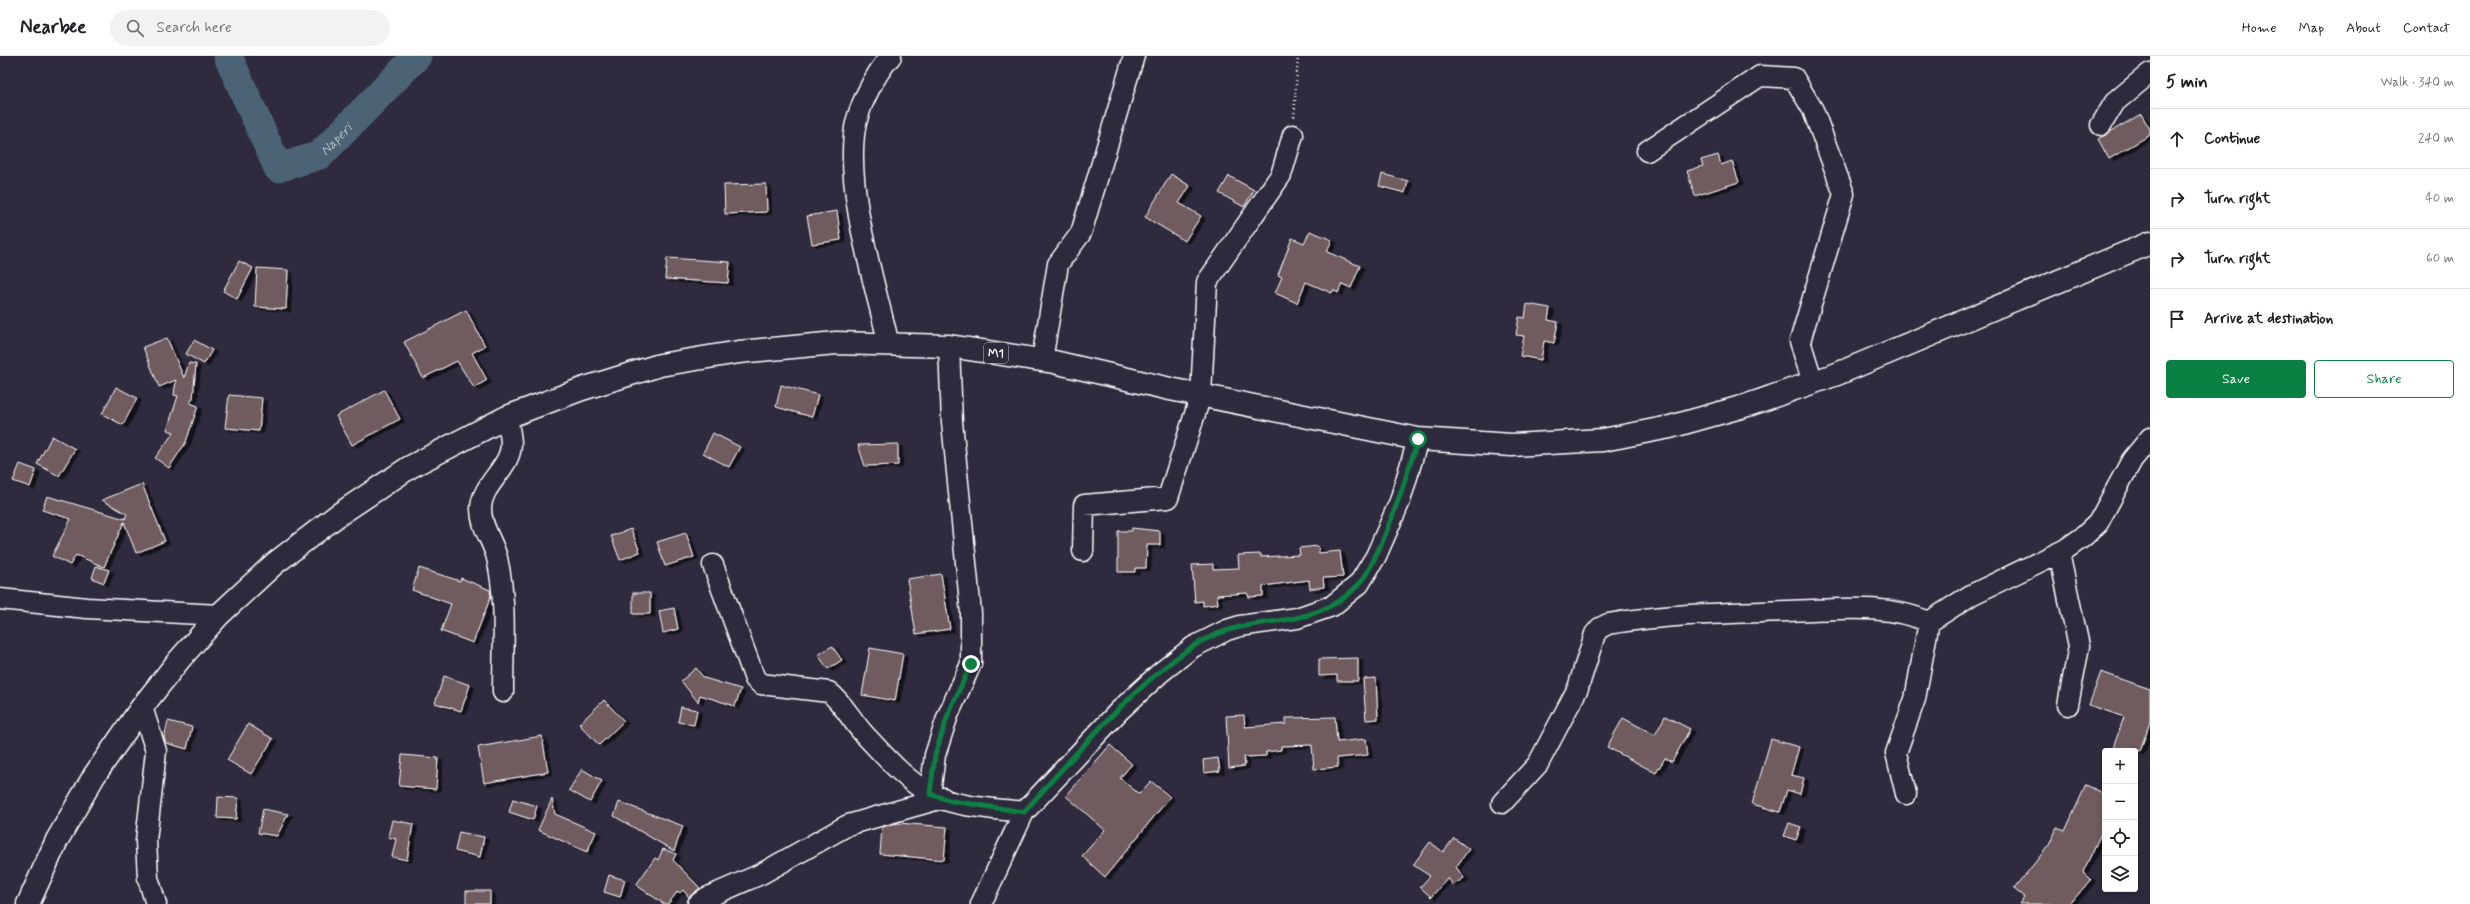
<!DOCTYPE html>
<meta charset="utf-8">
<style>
:root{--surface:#fff;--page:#f2f2f2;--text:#202124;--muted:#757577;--line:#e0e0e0;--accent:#0b8043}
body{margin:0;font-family:Mynerve,sans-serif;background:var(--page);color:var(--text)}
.controls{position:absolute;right:12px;bottom:12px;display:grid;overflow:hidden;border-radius:4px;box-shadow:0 2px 6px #0003}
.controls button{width:36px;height:36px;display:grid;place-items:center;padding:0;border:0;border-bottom:1px solid var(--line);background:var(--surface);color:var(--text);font:20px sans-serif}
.stop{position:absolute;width:12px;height:12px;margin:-9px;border:3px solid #0b8043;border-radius:50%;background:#fff}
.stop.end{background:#0b8043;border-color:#fff;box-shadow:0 1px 4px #0008}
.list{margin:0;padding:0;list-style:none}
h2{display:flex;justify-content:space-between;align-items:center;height:52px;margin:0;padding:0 16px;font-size:17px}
h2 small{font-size:13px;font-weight:400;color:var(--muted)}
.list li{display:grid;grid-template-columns:26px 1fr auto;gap:12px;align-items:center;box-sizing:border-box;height:60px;padding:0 16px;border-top:1px solid var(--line)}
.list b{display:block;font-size:15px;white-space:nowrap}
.list em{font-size:13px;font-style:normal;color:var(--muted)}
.actions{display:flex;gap:8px;padding:12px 16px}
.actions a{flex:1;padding:9px 0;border:1px solid var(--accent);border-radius:4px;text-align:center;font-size:14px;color:var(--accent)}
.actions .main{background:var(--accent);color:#fff}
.icon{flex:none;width:22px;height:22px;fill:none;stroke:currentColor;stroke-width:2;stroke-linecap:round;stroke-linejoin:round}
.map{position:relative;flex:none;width:2150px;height:848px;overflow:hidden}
header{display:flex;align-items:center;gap:24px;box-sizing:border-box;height:56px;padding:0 20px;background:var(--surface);border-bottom:1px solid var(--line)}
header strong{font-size:19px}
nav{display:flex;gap:22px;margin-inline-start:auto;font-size:14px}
.search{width:280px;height:36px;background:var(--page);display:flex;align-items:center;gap:10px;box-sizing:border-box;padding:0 14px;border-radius:22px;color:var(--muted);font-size:15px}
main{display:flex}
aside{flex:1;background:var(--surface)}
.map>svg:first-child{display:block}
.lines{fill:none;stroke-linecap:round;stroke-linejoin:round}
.river{stroke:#4b6375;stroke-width:29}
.building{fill:#705b5f;stroke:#fff;filter:url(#shadow)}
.minor-casing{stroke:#fff;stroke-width:23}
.highway-casing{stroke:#fff;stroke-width:25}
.path{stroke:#fff;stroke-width:2.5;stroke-dasharray:1 3;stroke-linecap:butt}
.minor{stroke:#2f2a3d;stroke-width:20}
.highway{stroke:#2f2a3d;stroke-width:22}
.route{stroke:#0b8043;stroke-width:5}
.labels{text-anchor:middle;stroke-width:3.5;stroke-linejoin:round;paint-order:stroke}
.shield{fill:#2f2a3d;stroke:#c1bfc5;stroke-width:1}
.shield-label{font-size:12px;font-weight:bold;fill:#fff}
.water-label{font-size:14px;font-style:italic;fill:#aeb9c1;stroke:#2f2a3d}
</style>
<header>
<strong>Nearbee</strong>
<div class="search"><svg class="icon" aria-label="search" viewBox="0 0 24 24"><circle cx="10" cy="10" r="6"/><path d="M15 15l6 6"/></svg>Search here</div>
<nav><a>Home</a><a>Map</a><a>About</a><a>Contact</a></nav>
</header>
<main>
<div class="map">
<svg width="2150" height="848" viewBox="0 0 2150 848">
<defs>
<filter id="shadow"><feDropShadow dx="4.5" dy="2.5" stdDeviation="0" flood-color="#0009"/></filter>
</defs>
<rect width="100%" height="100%" fill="#2f2a3d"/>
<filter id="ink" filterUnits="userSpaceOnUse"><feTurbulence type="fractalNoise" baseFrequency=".025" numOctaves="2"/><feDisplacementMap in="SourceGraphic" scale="8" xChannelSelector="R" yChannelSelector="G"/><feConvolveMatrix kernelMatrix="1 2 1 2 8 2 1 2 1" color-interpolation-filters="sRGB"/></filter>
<g filter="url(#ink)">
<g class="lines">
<path class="river" id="s1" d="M228,0l50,112 42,-13 97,-99"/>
</g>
<path class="building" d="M2141,58l9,15v6l-41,24 -11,-20z
M1718,99l3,10 11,-4 7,21 -44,14 -8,-25 16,-5 -2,-6z
M1171,118l19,12 -11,17 22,13 -16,25 -40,-24z
M1382,118l26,7 -3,12 -26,-7z
M1229,120l25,14 -10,17 -25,-14z
M766,128l1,28 -42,2 -1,-29z
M837,155l4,29 -29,4 -5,-28z
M1310,175l22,9 -5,12 33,14 -9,22 -9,-4 -4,9 -5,-3 -1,3 -26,-11 -9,21 -22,-10 7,-16 -4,-2 14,-37 12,5z
M667,202l63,4 -2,21 -63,-4z
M239,205l14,7 -16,31 -14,-8z
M257,212l31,2 -2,39 -31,-2z
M1527,248l23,4 -2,12 10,2 -4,21 -10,-2 -3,19 -21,-4 4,-20 -8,-1 3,-18 6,1z
M466,254l19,36 -13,7 15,27 -13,8 -17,-27 -34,17 -19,-36z
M167,282l17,40 5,-15 7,1 -3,34 -3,5 8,3 -12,36 -17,26 -14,-10 19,-26 -7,-2 11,-34 -4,-1 2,-15 -17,7 -16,-40z
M194,284l18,10 -8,14 -18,-10z
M781,329l37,10 -6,22 -36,-10z
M116,331l21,11 -14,27 -21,-11z
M384,334l16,29 -48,26 -16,-29z
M229,339l33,3 -3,33 -34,-3z
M713,377l27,14 -11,20 -26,-14z
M52,380l23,13 -16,27 -22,-12z
M898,388v21l-33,1 -7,-21z
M20,408l16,6 -6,17 -17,-6z
M142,428l23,57 -29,12 -12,-31 -20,45 -28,-12 -6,10 -18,-9 19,-37 -29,-9 5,-14 78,23 2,-5 -25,-14z
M1132,472l28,3v14h-13l-1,23h-11v4h-17v-41h14z
M631,473l9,23 -20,8 -9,-24z
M686,477l8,24 -29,9 -8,-24z
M1318,490l1,7 21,-2 3,26 -20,1 1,9 -14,2 -1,-9 -46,6v10l-14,1 -2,-4 -30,2 1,9 -15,2v-5l-8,1 -3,-37 21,-1v5l26,-1 -1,-13 23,-1v3l39,-2 -1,-7z
M96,510l13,4 -5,13 -12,-5z
M419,512l41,13 1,-3 29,12 1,6 -18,47 -32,-12 10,-27 -39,-14z
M941,518l9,55 -34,5 -9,-55z
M633,537h17v21h-17z
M674,552l4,21 -15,4 -4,-22z
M832,590l10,14 -14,9 -10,-14z
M870,592l33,6 -8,47 -33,-6z
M1358,602v23h-21v-6l-18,1v-17z
M696,612l8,10 37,11 -6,17 -35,-11 -2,7 -17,-21z
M2101,616l49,17v33l-10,29h-28l12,-34 -35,-12z
M444,620l26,9 -9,26 -26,-8z
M1376,622l2,41 -12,1 -3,-41z
M604,644l20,21 -25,24 -20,-21z
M681,651l16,3 -3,15 -16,-3z
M1244,659l1,12 41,-3v-6l49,-1 2,25 29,-3 2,16 -31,3 1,9 -24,2 -2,-24 -31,1v4l-15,2v4l-22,1 1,9 -16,2 -3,-52z
M1665,660l25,13 -18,33 -7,-4 -9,15 -49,-26 16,-29 32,17z
M168,665l24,6 -5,22 -21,-6 -2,-5z
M248,668l25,15 -22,35 -24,-14z
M542,680l6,36 -64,11 -6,-36z
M1771,683l28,8 -8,28 13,3 -4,16 -13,-4 -7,22 -28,-8z
M1110,689l22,19 -12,14 19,16 12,-13 19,16 -65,80 -23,-21 23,-26 -39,-34z
M402,699l36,3 -2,31 -37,-3z
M1218,702l2,13 -16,2 -1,-13z
M582,713l20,12 -12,21 -21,-12z
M2086,729l19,9v31l-22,47 8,7 -21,25h-51l5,-7 -10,-8 35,-44 8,-17 8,3z
M218,741l20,1 -2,21 -19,-1z
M513,743l24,7 -4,14 -24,-8z
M552,743l3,15 41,18 -9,20 -49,-22z
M619,746l64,24 -9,25 -60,-35z
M263,753l25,5 -11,22 -19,-3z
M392,764l21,4 -6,36 -15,-3 4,-18 -8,-2z
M898,767l49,4 -3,33 -64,-6 2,-27z
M1789,767l12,4 -5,13 -12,-4z
M459,776l25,5 -4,20 -25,-6z
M1454,782l15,11 -13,18 8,11 -11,7 -5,-7 -17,19 -11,-10 10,-11 -17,-11 17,-23 13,10z
M663,793l13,5 -3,6 27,28 -11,9 -6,-7 -3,3 -2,-2 -10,13h-4l-28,-19 19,-27 3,2z
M609,819l16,5 -5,17 -16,-5z
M466,835h24v13h-24z"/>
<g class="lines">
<g class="minor-casing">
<path id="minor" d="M2101,69l14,-23 35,-29
M1647,95l113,-75 34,2 19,32 31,84 -44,147 13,42
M889,289c-14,-61 -42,-149 -35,-210 2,-25 21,-61 37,-79
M1042,304l16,-96 23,-31 53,-177
M1083,495l1,-46 84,-7 33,-103 6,-113 74,-107 12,-40
M2059,497l20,93 -11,59
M713,509l42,114 6,5 68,8c14,11 23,29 35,42 20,21 40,45 65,59 23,14 68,16 95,19
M0,543l87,9 132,7
M503,636c0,-44 4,-91 -6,-134 -4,-17 -16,-30 -16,-49 0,-25 30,-41 30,-65 0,-9 -3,-19 -4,-27
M142,651l14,44 -10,90 2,37 8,26
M930,738l5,-39 13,-40 23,-51v-51l-19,-191 -3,-76
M1906,738l-10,-41 19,-54 14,-77 42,-27 95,-46 17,-12 15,-14 34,-63 18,-22
M1502,747l36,-39 40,-76 17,-54 5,-6 8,-4c59,-10 120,-11 180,-13 48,-1 95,-9 141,11
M698,848l8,-6 55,-24 87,-49 95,-27
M981,848l43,-92 95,-101 41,-38 33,-26 34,-17 13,-4 57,-8 35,-12 27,-22 17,-28 24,-55 18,-62"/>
</g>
<g class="highway-casing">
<path id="highway" d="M28,848l29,-64 37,-64 48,-69 37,-47 40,-45 55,-51 64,-49 72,-48 97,-50 75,-28 78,-24 79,-13 97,-9 113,3 105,16 116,27 248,50 94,6 91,-5 67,-13 78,-22 89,-31 313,-131"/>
</g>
<path class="path" d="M1294,61l4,-61"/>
<use href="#minor" class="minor"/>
<use href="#highway" class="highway"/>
</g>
</g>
<g class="lines" filter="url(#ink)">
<path class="route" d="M971,608l-23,51 -13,40 -5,39 22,7 72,11c49,-55 107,-124 168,-165 36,-23 65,-22 104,-29 23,-5 47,-16 63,-34 10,-11 17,-29 23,-42 15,-34 25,-68 36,-103"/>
</g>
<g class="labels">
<rect class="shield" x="984" y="287" width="24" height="20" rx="3"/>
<g class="shield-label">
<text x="996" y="301">M1</text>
</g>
<g class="water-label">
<text dy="5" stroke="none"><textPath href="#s1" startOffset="189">Naperi</textPath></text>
</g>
</g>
</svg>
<div class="controls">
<button>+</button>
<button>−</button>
<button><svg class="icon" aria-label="locate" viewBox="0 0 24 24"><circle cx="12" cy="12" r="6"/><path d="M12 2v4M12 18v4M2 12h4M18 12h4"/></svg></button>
<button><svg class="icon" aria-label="layers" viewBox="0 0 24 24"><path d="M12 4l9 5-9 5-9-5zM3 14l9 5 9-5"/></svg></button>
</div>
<div class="stop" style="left:1418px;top:383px"></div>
<div class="stop end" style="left:971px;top:608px"></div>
</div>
<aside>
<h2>5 min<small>Walk · 340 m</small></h2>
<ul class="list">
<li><svg class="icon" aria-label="ahead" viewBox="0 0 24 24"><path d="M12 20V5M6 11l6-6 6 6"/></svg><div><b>Continue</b></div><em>240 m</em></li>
<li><svg class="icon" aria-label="right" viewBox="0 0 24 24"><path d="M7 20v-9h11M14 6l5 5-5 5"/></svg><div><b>Turn right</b></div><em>40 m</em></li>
<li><svg class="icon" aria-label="right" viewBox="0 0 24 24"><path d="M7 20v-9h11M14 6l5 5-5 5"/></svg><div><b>Turn right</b></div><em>60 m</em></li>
<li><svg class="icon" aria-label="arrive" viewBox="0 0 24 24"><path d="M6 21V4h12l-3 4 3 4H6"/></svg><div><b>Arrive at destination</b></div></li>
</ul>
<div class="actions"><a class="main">Save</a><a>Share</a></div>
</aside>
</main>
